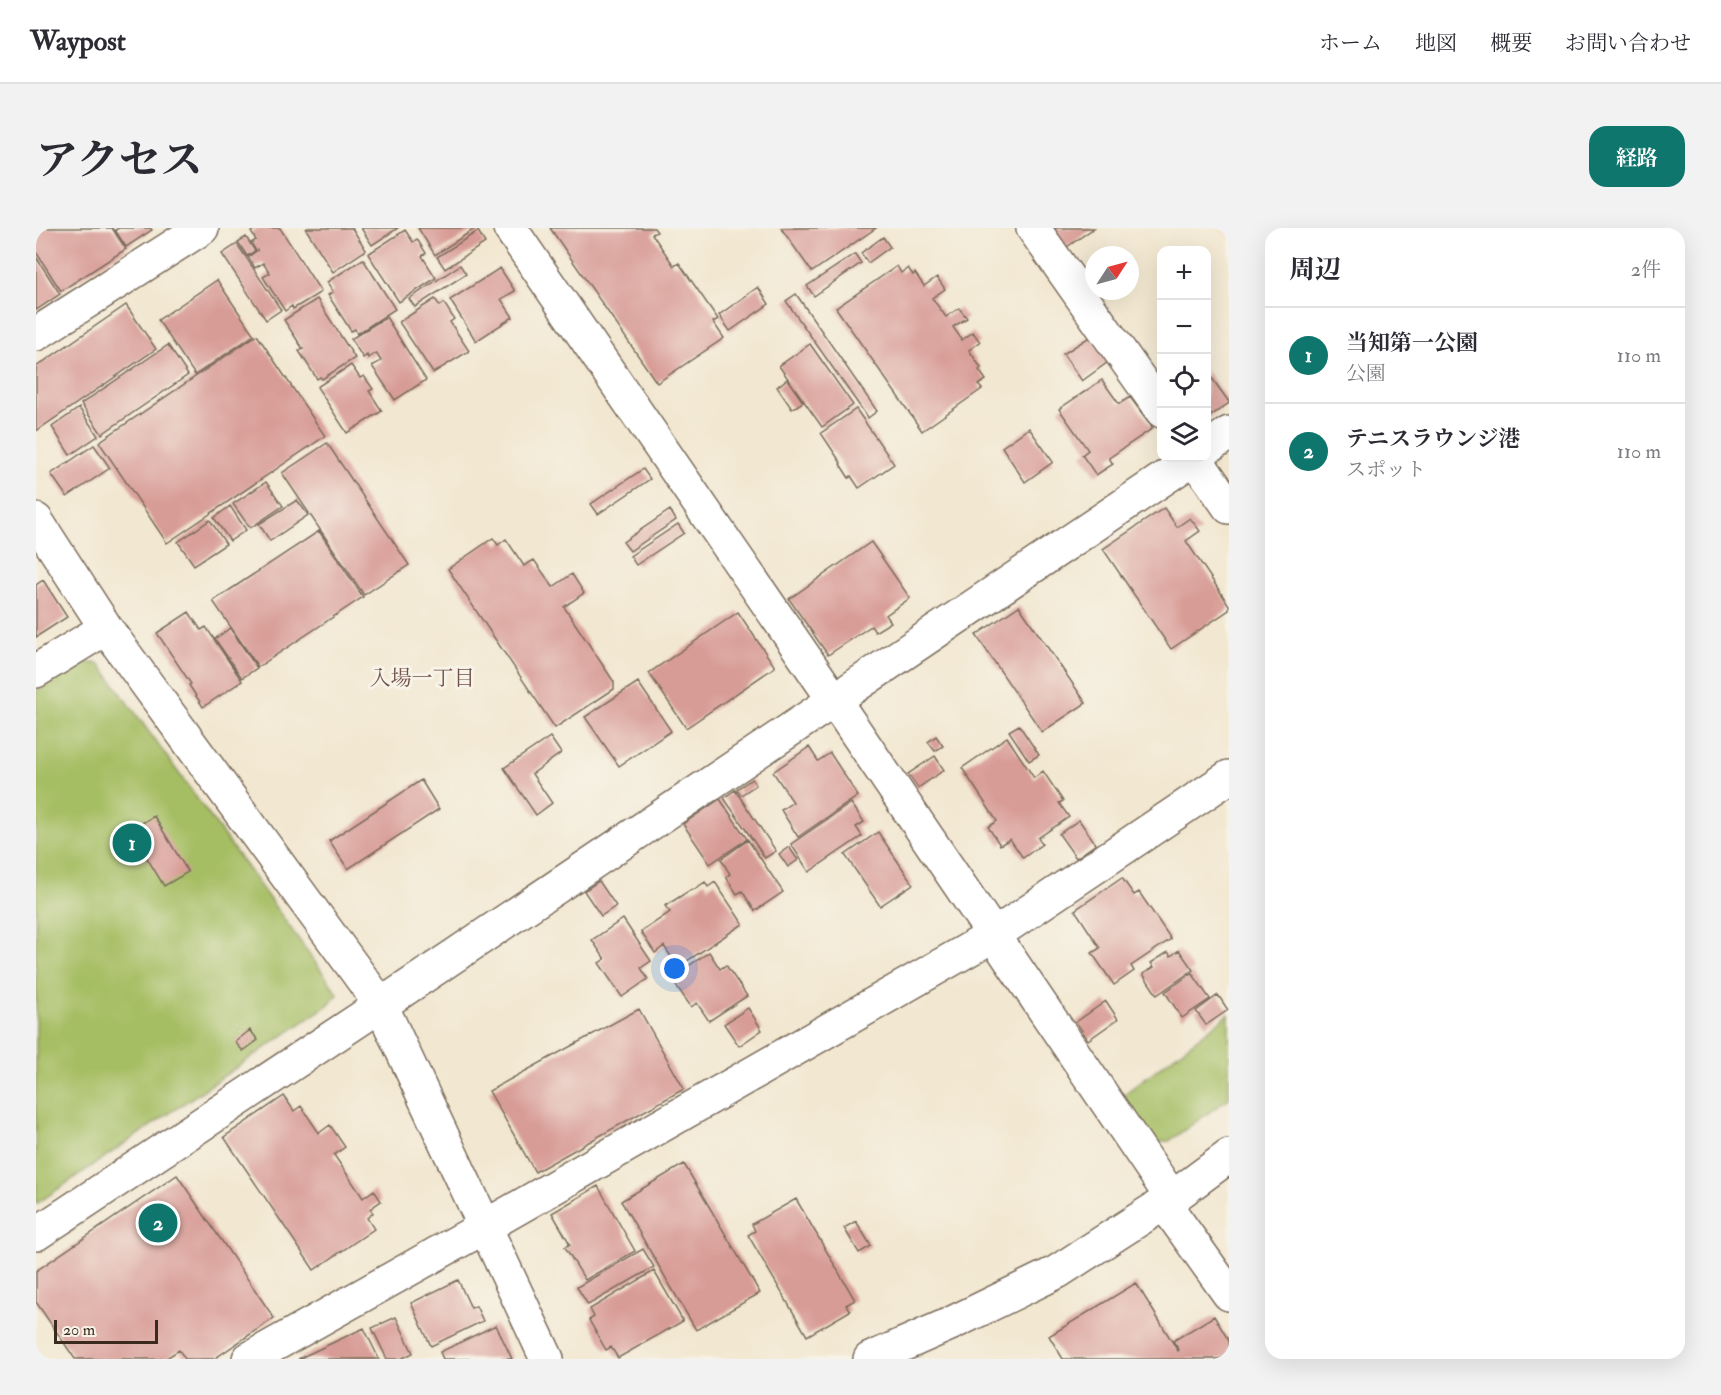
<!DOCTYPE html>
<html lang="ja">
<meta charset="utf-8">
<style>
:root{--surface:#fff;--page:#f2f2f3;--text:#2b2b33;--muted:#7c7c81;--line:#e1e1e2;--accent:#0f766e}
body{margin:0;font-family:"IM FELL Double Pica","Noto Serif JP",serif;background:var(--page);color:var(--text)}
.controls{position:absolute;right:18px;top:18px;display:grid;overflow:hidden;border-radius:12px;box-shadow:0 6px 24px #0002}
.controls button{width:54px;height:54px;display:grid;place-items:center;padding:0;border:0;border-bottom:2px solid var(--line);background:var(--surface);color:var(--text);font:30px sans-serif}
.compass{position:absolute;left:1049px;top:18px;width:54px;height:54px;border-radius:50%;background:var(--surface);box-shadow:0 6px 24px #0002;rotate:54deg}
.scale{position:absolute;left:18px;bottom:15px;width:104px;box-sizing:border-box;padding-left:6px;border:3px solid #3b2a1e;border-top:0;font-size:16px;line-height:21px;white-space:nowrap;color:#3b2a1e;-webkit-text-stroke:4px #f7f3e8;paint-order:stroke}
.you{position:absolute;left:639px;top:741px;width:21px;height:21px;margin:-15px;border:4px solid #fff;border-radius:50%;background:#1a73e8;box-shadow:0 0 0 9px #1a73e833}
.badge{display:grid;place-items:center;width:39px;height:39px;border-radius:50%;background:var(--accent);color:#fff;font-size:20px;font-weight:700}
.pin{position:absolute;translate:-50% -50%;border:3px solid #fff;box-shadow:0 2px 6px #0006}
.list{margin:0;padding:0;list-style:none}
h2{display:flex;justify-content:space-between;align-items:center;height:78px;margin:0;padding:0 24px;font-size:26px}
h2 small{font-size:20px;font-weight:400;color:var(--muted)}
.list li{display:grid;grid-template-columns:39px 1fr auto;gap:18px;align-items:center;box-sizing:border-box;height:96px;padding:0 24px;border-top:2px solid var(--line)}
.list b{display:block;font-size:22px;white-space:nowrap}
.list p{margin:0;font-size:20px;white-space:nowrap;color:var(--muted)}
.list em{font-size:20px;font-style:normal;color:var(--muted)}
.icon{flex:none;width:33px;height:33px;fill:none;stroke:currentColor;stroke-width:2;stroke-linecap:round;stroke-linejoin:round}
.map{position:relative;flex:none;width:1193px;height:1131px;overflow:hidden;border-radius:18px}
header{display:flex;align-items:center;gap:36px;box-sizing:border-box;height:84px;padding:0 30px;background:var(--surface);border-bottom:2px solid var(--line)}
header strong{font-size:28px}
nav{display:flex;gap:33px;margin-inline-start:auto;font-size:21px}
.intro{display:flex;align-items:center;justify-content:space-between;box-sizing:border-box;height:144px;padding:0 36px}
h1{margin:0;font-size:42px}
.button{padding:15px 27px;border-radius:18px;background:var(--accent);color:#fff;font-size:21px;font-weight:700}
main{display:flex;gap:36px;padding:0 36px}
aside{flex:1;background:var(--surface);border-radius:18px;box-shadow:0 6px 24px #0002}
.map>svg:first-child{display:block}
.green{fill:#a6be63;stroke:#707440;stroke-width:1.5}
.building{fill:#d89c96}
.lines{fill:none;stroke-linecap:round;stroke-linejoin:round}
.minor-casing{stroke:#7b6c5c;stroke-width:36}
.minor{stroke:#fff;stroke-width:33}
.labels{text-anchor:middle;stroke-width:6;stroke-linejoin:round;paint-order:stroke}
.neighbourhood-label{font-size:21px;fill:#725248;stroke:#f7f3e8}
</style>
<header>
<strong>Waypost</strong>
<nav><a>ホーム</a><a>地図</a><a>概要</a><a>お問い合わせ</a></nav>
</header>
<div class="intro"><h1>アクセス</h1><a class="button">経路</a></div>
<main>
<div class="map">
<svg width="1193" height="1131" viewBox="0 0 1193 1131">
<rect width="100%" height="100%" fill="#f7f3e8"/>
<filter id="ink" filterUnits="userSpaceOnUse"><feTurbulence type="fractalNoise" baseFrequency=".0167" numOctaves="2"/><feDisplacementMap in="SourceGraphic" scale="12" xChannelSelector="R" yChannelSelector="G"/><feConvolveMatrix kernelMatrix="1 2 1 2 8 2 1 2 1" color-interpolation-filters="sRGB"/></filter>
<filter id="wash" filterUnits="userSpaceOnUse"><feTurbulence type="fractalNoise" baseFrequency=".008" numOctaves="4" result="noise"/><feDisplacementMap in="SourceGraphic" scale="24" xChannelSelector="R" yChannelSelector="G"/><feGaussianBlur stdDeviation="1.35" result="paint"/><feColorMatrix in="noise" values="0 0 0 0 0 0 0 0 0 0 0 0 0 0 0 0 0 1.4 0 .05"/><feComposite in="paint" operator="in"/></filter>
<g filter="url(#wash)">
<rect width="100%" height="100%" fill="#f2e7d0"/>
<path class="green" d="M47,434l17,2 238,330 -10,11 -292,199v-513z
M1193,786v84l-60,43 -16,1 -31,-46z"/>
<g id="blocks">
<path class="building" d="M0,0h76l14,21 -65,42 -25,-39z
M83,0h31l2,2 -26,17 -11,-17z
M221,0h23l41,64 -28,17 -1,-3 -7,5 -22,-34 7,-4 -7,-10 -8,5 -7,-11 10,-7 -2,1 -5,-8 5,-3 -5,-8z
M272,0h44l14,22 -33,22 -27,-43z
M325,0h37l-26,17z
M382,0h58l-41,27z
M514,0h104l3,4 -5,2 22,32 5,-3 39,56 -5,3 11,16 -67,45z
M745,0h95l-64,44z
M1013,0h45l-30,21z
M369,2l8,12 4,-3 9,14 -4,3 14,22 -37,24 -31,-48z
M442,3l7,12 -40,26 -8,-12z
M210,9l9,14 -8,5 -9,-14z
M847,9l7,10 -22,16 -7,-10z
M201,16l44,66 -15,10 -44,-66z
M819,26l6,9 -47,33 -7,-10z
M0,29l24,37 -24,16z
M327,31l32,50 -38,25 -2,-5 -4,2 -23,-36 5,-3 -6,-10z
M424,37l6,9 -51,33 -6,-8z
M861,38l4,7 7,-5 5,7 2,-2 9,13 13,-9 8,12 -13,9 14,19 13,-9 8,10 -14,9 9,13 11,-8 7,10 -11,8 12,18 -2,2 7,10 -8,5 4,4 -60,42 -86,-123z
M464,40l15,23 -14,8 12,18 -37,24 -26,-41z
M181,52l37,55 -59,40 -37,-55z
M722,59l11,17 -39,27 -11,-16z
M760,66l81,117 -9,7 -82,-117z
M281,71l38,59 -33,21 -2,-2 -3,2 -18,-28 4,-2 -19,-29z
M399,71l5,7 4,-3 10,16 -4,3 19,29 -36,22 -34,-51z
M90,77l30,44 -120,82v-64z
M350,89l40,63 -31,20 -23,-34 9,-5 -5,-8 -8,5 -1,-3 -4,3 -12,-19z
M221,107l68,101 -158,107 -68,-101z
M1055,108l17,26 -26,19 -19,-27z
M774,116l43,61 -31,22 -43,-61z
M132,117l20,30 -86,59 -21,-30z
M315,137l9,13 4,-2 9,13 -4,2 13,20 -35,22 -30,-46z
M1170,142l23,32v1l-23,16z
M751,151l16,23 -11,7 -15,-22z
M1066,152l17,24 11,-7 23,31 -44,30 4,6 -17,11 -14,-20 6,-5 -29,-41z
M43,180l19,28 -28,19 -18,-28z
M820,181l38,55 -35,24 -8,-12 -2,2 -9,-14 1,-1 -20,-30z
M993,200l24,34 -28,20 -23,-35z
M291,215l82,122 -45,30 -82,-122z
M58,217l16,23 -43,29 -16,-23z
M607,241l7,10 -52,35 -7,-10z
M230,254l17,24 -33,22 -17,-24z
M261,272l11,15 -38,26 -11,-17z
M194,278l16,24 -16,11 -16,-23z
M1128,280l13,19 13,-9 10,13 -14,10 43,64v5l-58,39 -68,-100z
M634,282l6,10 -46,31 -7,-9z
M174,292l16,24 -32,21 -16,-23z
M642,296l6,9 -48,32 -6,-9z
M283,303l44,66 -105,70 -45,-66z
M457,310l5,7 8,-6 18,27 10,-6 19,27 19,-13 12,19 -20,14 50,75v7l-59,39 -107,-159z
M835,314l39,56 -24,17 5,7 -16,10 -4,-6 -43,29 -39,-56z
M7,352l24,37 -31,20v-52z
M983,378l67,97 -44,29 -66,-97z
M153,384l12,18 5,-3 36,54 -39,26 -14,-22 2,-1 -34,-51z
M702,384l37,55 -89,61 -37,-55z
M194,400l27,40 -15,10 -27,-39z
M602,454l33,49 -52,35 -34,-49z
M983,497l20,30 -10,6 -20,-30z
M900,508l7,10 -8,5 -7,-9z
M514,509l11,16 -29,21 20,29 -16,12 -32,-47z
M971,509l27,41 9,-7 20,30 -4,2 10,14 -31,21 4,6 -19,14 -13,-19 -10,6 -12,-18 9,-6 -35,-53z
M773,519l9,14 12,-8 28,43 -60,41 -17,-27 12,-8 -20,-30z
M899,528l9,14 -26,18 -10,-14z
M716,551l4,6 -15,10 -4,-6z
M385,552l18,29 -91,60 -19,-28z
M699,562l41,61 -11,7 -41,-60z
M684,571l27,40 -37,25 -27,-40z
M815,575l13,19 -8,5 6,9 -53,36 -18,-28z
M118,588l34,56 -24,14 -34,-56z
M1043,592l17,24 -20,14 -17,-24z
M842,604l35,52 -33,22 -35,-51z
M712,612l35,52 -28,19 -13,-20 -5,3 -11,-17 4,-3 -9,-15z
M753,619l9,13 -10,7 -9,-13z
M1086,650l12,17 5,-3 32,47 -40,27 3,5 -20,14 -22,-32 8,-5 -25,-38z
M563,653l17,25 -15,10 -17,-25z
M669,654l3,5 7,-5 28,42 -65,43 -14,-21 -9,7 -14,-21 29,-20 -5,-6 27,-17 1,1z
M587,691l28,42 -10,7 7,11 -26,18 -23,-34 6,-4 -13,-19z
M1143,722l14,20 -36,25 -14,-21 11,-7 -3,-4 17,-11 3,4z
M673,724l11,17 6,-4 21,31 -38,25 -12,-18 -6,4 -20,-29z
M1156,745l18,26 -28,19 -17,-26z
M1182,767l10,15 -22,15 -10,-14z
M1070,773l12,18 -30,21 -12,-18z
M712,780l14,22 -23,16 -15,-22z
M603,781l45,80 -149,83 -46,-81z
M214,802l8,10 -15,11 -8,-9z
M248,868l10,15 7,-5 18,27 11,-8 15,22 -11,8 29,43 11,-8 7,11 -11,8 3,4 -6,5 7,11 -60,41 -90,-133z
M648,936l76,129 -64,37 -75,-129z
M141,947l97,143 -60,41h-29l-6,-9 -14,9h-90l-39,-57v-31z
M562,958l37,65 -50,29 -20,-33 5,-3 -18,-31z
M760,971l59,101 -9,5 4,6 -43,25 -59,-101 7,-4 -3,-7z
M820,993l15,25 -12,7 -15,-25z
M607,1021l11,18 -66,38 -11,-18z
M618,1043l29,50 -65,37 -7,-11 -5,3 -17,-30 5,-3 -4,-8z
M422,1052l13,28 5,-2 7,15 -52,25 -20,-43z
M1100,1055l42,68 1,-1 -6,-9 41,-25 15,25v14l-9,4h-157l-14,-23z
M360,1089l17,36 -12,6h-14l-15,-31z
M460,1097l16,34h-69l-3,-7z
M328,1100l15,31h-81z"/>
</g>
</g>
<g filter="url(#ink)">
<use href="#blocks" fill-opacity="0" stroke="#7b6c5c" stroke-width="1.5"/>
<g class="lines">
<g class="minor-casing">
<path id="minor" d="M474,0l324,472 338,498
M997,0l129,183
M0,106l166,-106
M1170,221l23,-16
M1159,230l34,49
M0,292l70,108 275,377 166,354
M0,443l70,-43
M1128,975l65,91
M0,1006l345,-229 813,-547
M213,1131l237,-133 508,-291 235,-158
M834,1131l80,-35 107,-52 115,-74 57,-42"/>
</g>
<use href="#minor" class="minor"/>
</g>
</g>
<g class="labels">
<g class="neighbourhood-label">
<text x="386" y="457">入場一丁目</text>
</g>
</g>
</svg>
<div class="controls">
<button>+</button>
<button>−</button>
<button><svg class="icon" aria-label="locate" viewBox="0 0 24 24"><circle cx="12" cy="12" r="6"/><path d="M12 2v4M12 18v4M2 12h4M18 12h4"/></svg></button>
<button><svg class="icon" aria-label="layers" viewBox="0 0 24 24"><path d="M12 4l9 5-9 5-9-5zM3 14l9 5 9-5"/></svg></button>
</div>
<svg class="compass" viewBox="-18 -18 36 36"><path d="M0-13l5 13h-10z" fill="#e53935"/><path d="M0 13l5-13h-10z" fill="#7c7c81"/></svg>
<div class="scale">20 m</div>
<div class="you"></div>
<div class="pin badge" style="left:96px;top:615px">1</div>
<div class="pin badge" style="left:122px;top:995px">2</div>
</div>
<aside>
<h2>周辺<small>2件</small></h2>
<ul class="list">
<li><span class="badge">1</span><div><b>当知第一公園</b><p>公園</p></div><em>110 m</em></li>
<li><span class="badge">2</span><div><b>テニスラウンジ港</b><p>スポット</p></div><em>110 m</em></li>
</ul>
</aside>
</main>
